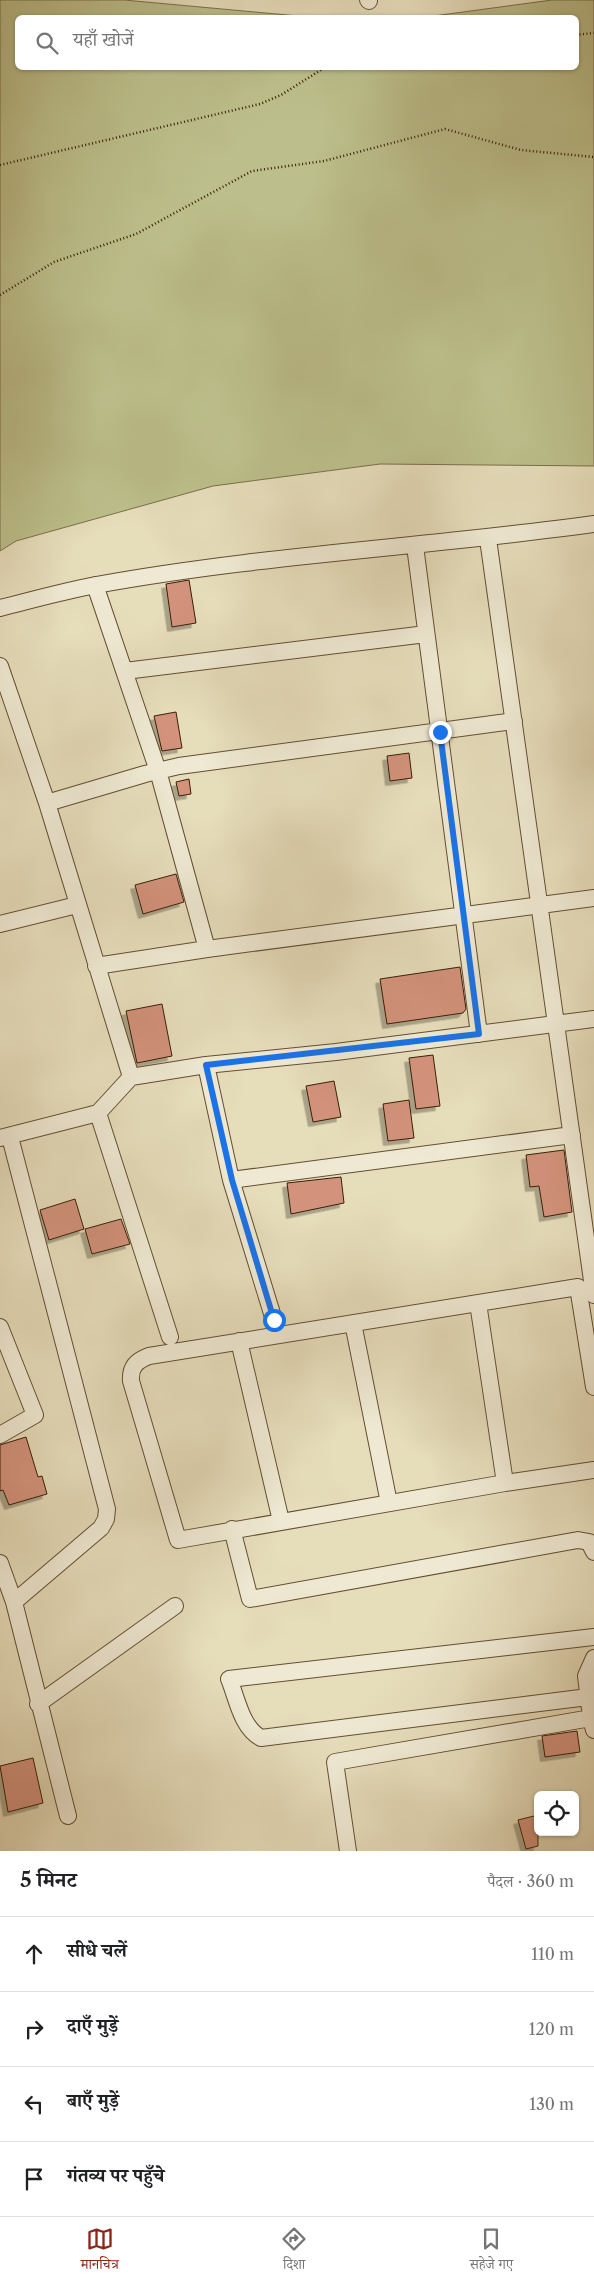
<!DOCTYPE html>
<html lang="hi">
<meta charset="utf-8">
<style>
:root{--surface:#fff;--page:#f6f6f6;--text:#202124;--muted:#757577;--line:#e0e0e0;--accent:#8f2418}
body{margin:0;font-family:"Libre Caslon Text","Noto Serif Devanagari",serif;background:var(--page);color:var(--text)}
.controls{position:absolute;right:15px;bottom:15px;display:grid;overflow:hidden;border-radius:8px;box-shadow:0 1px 4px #0004}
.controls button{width:45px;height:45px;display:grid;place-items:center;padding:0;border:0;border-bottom:1px solid var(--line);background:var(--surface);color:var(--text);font:25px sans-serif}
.stop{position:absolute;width:15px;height:15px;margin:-11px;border:4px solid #1a73e8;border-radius:50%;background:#fff}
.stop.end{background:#1a73e8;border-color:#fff;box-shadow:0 1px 5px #0008}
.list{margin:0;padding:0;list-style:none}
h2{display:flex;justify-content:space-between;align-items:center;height:65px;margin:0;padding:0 20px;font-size:21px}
h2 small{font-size:16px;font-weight:400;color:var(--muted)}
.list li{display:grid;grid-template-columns:32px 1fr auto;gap:15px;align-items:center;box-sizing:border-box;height:75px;padding:0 20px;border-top:1px solid var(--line)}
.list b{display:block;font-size:19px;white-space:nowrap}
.list em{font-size:16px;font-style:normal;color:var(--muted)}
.icon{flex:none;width:28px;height:28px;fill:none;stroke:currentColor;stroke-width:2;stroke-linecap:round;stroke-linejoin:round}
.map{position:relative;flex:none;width:594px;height:1851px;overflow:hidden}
.search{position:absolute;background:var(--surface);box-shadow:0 1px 4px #0004;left:15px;right:15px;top:15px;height:55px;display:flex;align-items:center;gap:12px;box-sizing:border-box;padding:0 18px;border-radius:8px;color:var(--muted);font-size:19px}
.sheet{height:365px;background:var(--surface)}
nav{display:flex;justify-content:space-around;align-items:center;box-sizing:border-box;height:70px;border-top:1px solid var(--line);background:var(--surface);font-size:14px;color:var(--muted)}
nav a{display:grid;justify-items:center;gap:2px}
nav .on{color:var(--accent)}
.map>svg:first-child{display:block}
.green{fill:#bcbf8b;stroke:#7a6f48}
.building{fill:#d3927b;stroke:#371f05;filter:url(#shadow)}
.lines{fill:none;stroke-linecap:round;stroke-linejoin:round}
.minor-casing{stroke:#634e32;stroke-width:18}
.path{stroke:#371f05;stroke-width:2.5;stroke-dasharray:1 2.5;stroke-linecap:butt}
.minor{stroke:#efe9d3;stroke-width:16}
.route{stroke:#1a73e8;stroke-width:6}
</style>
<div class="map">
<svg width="594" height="1851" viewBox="0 0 594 1851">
<defs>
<filter id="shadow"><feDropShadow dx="-4.5" dy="4.5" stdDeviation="0" flood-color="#0004"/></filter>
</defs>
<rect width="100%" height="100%" fill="#e6ddbb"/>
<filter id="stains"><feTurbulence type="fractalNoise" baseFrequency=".004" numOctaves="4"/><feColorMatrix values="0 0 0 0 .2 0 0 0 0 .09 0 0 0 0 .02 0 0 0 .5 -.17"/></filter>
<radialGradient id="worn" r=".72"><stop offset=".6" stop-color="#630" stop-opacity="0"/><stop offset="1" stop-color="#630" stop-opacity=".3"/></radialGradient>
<path class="green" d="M0,0h124l185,17 -291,1v50h558v-50l-150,-1 126,-17h42v466l-214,-2 -167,22 -197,55 -16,10z"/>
<path class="building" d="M189,580l7,43 -24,4 -6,-43z
M176,712l6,36 -20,3 -8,-35z
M409,753l3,25 -22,3 -3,-25z
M189,779l2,15 -12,2 -3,-14z
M176,874l8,28 -41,12 -8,-29z
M460,967l6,42 -3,4 -76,11 -7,-45z
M162,1004l10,52 -35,7 -11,-52z
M433,1055l7,51 -24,3 -7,-51z
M334,1081l7,36 -28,5 -7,-36z
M409,1100l5,38 -26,3 -5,-37z
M564,1150l8,62 -28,5 -5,-31 -9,1 -4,-32z
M341,1177l3,26 -53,11 -4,-31z
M75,1199l9,30 -35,11 -9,-30z
M121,1219l9,25 -38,10 -7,-25z
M26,1437l12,40 4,-1 5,18 -38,11 -6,-15 -3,1v-46z
M577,1731l3,21 -35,5 -3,-21z
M33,1758l10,45 -35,9 -8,-46z
M538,1815v31l-12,3 -8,-29z"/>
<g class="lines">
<g class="minor-casing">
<path id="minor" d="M368,0l1,1
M488,539l106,756
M415,546l64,488
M95,585l63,186 49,178
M0,608c32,-8 64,-17 96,-23 164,-30 332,-38 498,-61
M0,666l47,137 84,274
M125,671l301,-37
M47,803l98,-29 34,-8 335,-45
M0,924l77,-19
M96,966l111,-17 387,-51
M206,1065l25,115 43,140
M98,1113l72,224
M10,1137l97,372 -1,10 -5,9 -87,74
M0,1138l98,-25 33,-36 75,-12 130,-13 258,-33
M231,1180l341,-45
M478,1303l27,180
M353,1323l36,180
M0,1327l35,88 -35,20
M239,1341l42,180
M594,1387l-16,-100 -429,69c-13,5 -19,11 -18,25l47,159 327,-57 89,-13
M232,1529l18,70 328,-59 11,2 5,10
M0,1563l14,39 54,214
M588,1697l-327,41c-20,-11 -24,-40 -32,-59l365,-42
M38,1704l137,-98
M590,1709l-4,-33 8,-18
M348,1851l-13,-89 256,-44 3,12"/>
</g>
<path class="path" d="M576,35l18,-2
M0,165l260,-61 21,-9 43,-27
M0,295l54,-33 82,-28 116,-63 72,-10 121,-32 76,21 73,7"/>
<use href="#minor" class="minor"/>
</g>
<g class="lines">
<path class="route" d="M274,1320l-42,-140 -26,-115 273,-31 -39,-302"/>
</g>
<rect width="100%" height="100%" filter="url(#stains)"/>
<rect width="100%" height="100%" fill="url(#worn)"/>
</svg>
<div class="controls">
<button><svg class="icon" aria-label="locate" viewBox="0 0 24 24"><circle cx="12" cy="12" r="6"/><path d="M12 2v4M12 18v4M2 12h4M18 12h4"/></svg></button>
</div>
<div class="stop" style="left:274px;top:1320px"></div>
<div class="stop end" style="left:440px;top:732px"></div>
<div class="search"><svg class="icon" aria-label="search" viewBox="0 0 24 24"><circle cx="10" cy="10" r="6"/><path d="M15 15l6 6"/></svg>यहाँ खोजें</div>
</div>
<section class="sheet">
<h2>5 मिनट<small>पैदल · 360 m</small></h2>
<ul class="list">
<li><svg class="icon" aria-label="ahead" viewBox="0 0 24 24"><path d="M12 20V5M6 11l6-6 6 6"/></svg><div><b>सीधे चलें</b></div><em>110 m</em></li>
<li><svg class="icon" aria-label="right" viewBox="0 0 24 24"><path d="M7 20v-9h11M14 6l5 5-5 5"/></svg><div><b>दाएँ मुड़ें</b></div><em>120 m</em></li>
<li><svg class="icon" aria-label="left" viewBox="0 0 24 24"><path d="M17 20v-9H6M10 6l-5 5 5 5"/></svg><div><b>बाएँ मुड़ें</b></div><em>130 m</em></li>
<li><svg class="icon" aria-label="arrive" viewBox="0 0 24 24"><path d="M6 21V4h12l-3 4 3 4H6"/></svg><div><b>गंतव्य पर पहुँचे</b></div></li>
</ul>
</section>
<nav>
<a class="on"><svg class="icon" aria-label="map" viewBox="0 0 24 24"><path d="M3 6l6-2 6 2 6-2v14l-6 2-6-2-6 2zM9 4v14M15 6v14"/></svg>मानचित्र</a>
<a><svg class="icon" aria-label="directions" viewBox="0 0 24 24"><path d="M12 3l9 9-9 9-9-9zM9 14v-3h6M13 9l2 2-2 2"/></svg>दिशा</a>
<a><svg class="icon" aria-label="saved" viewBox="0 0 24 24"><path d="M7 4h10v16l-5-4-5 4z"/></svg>सहेजे गए</a>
</nav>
